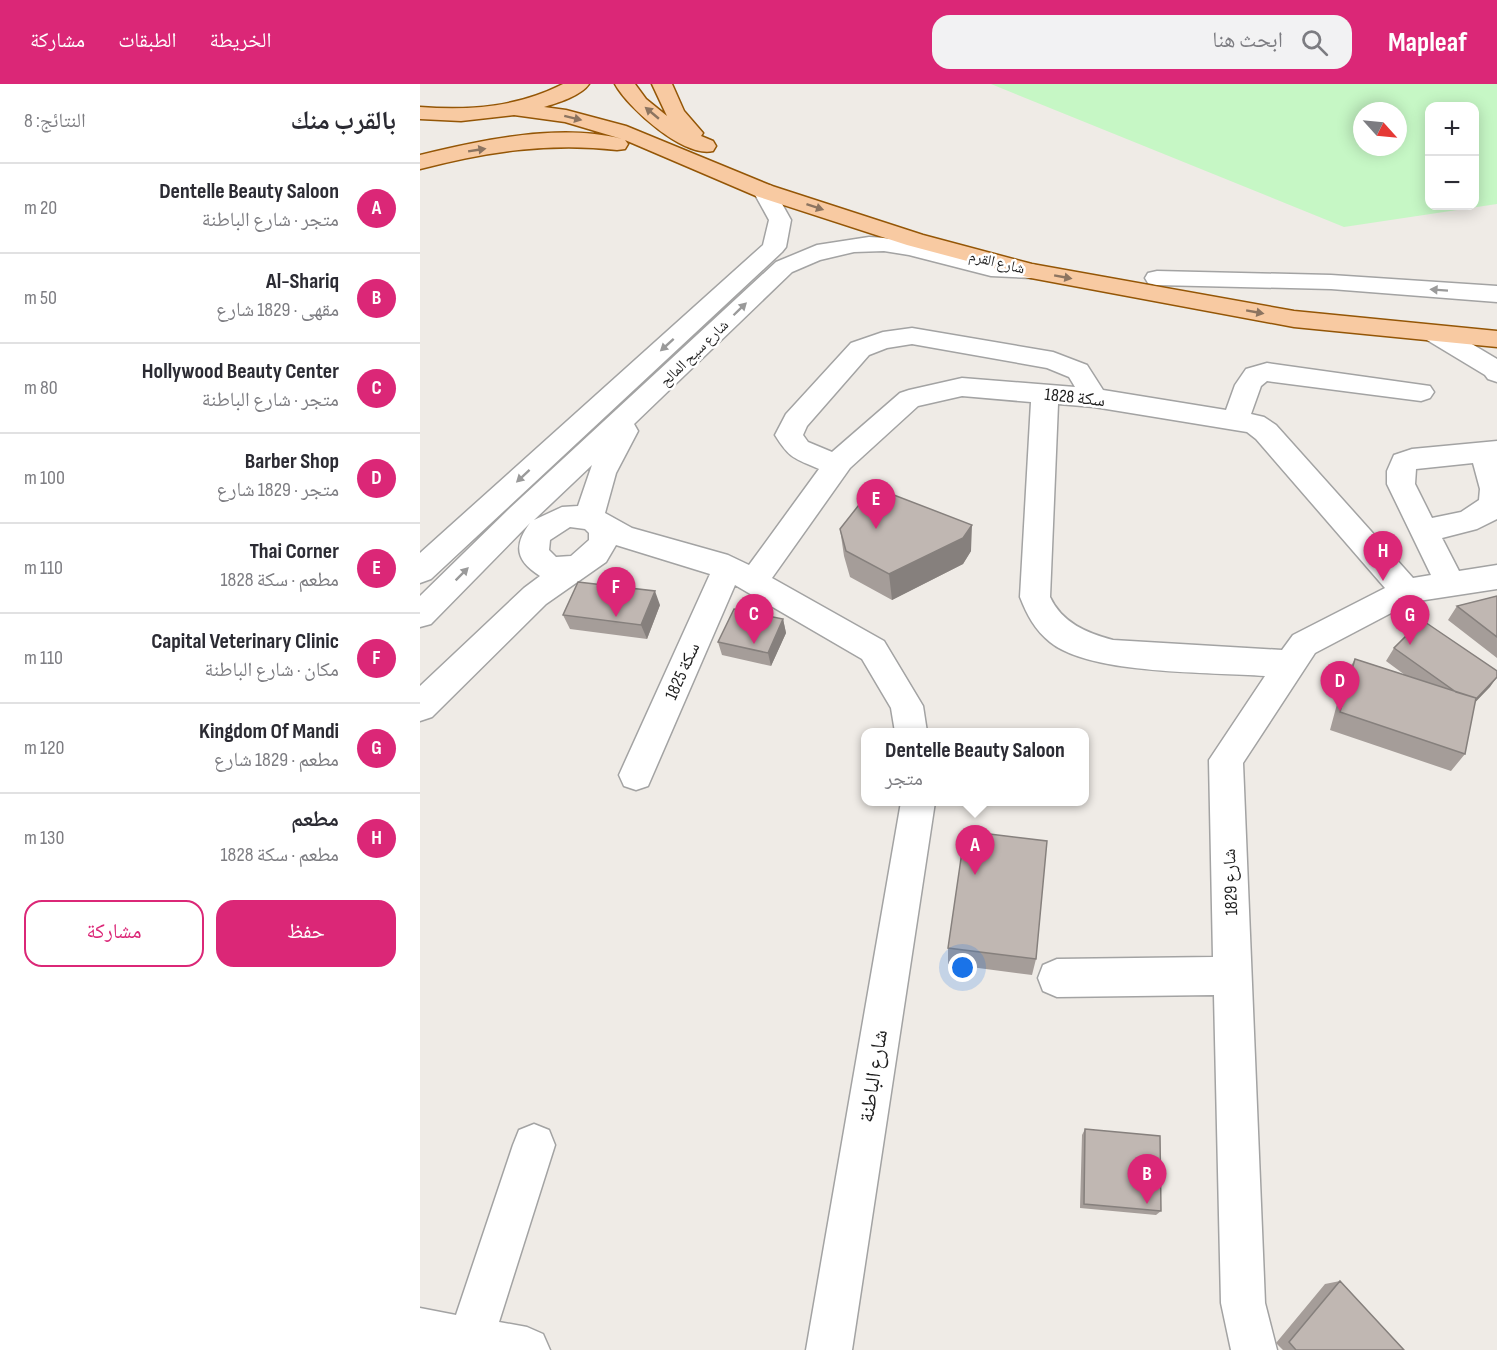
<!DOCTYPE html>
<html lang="ar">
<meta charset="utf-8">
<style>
:root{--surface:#fff;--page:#f2f2f3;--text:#2b2b33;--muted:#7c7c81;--line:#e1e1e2;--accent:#db2777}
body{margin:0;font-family:"Sofia Sans Condensed","Noto Naskh Arabic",sans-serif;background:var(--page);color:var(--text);direction:rtl}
.controls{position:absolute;right:18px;top:18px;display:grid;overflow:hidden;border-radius:12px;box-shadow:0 3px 15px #0003}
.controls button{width:54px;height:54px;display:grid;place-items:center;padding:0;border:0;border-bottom:2px solid var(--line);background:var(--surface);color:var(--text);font:30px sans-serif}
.compass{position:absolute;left:933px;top:18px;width:54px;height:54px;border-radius:50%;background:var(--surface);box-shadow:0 3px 15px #0003;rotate:117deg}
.you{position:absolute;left:543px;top:884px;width:21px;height:21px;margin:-15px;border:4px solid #fff;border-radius:50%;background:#1a73e8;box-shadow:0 0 0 9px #1a73e833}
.badge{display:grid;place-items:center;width:39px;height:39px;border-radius:50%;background:var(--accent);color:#fff;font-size:20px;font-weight:700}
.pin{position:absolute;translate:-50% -50px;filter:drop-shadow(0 2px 3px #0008)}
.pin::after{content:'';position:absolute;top:32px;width:21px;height:18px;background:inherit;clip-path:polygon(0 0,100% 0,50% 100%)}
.popup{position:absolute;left:441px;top:644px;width:228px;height:78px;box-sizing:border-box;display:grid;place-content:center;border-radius:12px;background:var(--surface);filter:drop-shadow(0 2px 4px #0005);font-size:20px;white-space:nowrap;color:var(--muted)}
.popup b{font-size:22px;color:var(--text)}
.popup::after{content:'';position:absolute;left:50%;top:100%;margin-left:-12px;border:12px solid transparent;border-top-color:var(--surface)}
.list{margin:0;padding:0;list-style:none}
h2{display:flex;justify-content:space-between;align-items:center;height:78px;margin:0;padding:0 24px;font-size:26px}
h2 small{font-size:20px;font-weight:400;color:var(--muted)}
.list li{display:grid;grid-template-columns:39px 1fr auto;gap:18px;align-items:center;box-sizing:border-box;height:90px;padding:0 24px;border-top:2px solid var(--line)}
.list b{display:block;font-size:22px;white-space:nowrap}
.list p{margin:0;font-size:20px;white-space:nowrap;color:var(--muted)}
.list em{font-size:20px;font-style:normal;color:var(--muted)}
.actions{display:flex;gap:12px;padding:18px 24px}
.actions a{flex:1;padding:14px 0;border:2px solid var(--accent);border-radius:18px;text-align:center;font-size:21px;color:var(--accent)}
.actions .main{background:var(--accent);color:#fff}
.icon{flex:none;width:33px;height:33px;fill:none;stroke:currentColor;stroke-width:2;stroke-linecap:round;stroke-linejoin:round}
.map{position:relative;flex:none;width:1077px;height:1266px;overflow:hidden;direction:ltr}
header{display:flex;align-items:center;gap:36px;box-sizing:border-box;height:84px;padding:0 30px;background:var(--accent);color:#fff}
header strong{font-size:28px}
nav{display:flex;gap:33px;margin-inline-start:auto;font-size:21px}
.search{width:420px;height:54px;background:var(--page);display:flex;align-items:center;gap:15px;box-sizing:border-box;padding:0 21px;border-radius:18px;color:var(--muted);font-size:22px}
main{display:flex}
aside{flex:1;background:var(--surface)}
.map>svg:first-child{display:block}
.park{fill:#c6f7c5;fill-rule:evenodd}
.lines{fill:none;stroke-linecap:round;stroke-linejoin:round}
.minor-casing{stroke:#a3a3a3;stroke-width:3}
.major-casing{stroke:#945606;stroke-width:3}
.minor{fill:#fff;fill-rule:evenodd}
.major{fill:#f8caa2;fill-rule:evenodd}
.wall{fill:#a59d99}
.shaded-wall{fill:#86807d}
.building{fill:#c0b7b2;stroke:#86807d;stroke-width:1.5}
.oneway{fill:#8c7460}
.oneway2{fill:#9a9a9a}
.labels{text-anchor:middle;stroke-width:5;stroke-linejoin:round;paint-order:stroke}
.far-street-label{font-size:15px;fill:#1f1f1f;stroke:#fff}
.street-label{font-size:18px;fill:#1f1f1f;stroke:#fff}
.near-street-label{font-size:21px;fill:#1f1f1f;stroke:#fff}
</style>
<header>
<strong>Mapleaf</strong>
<div class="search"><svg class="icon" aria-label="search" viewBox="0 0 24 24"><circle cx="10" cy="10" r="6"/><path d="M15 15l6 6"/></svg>ابحث هنا</div>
<nav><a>الخريطة</a><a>الطبقات</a><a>مشاركة</a></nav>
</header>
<main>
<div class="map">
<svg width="1077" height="1266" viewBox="0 0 1077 1266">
<rect width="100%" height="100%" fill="#efebe6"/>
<path class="park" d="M571,0h506v120l-153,23zM1010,22h44v100h-44zM942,27h36v36h-36z"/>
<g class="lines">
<g class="minor-casing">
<path id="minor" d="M344,100l8,2 19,34 -5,27 -4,5 -351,327 -11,4v-30l343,-308 6,-25 -16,-29 3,-5z
M449,153c40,1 75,16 114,23 19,4 38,1 56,6l4,5 -4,5 -8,2 -40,-2 -82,-21 -25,-4 -30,1 -34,8 -28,12 -158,152 4,7 -22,42 -11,40 27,15 96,27 21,10 70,-96c-25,-11 -29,-10 -44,-34l11,-21 65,-71 32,-11 29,-4 141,24 34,13 16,25 123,20 9,-25 11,-16 21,-6 163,23 4,6 -4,6 -9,3 -154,-20 -6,5 -10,28 13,3 12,8 137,153 18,-3 -44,-91v-13l7,-16 18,-6 85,-8v78l-20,10 -35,9 17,33 38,-6v24l-85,13 -97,51 -72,110 22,540 12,47h-46l-10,-47 -7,-308 -157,2 -14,-6 -5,-13 5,-13 14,-6 156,-2 -4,-197 56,-84c-53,-4 -175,-1 -215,-34 -15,-12 -23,-27 -30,-45l11,-195 -69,-6 -44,10 -68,62 -78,110 112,63 39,65 4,26h-32l-4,-24 -29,-49 -127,-74 -87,201 -12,4 -12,-4 -5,-11 91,-201 -94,-29 -10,17 -60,42 -114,113 -12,4v-35l104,-98 16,-12c-24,-15 -27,-30 -10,-53l-99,101 -11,3v-31l90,-88 266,-246 41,-17zM492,260l135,24 22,9 6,10 -113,-9 -53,12 -9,3 -68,59 -24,-10 -5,-7 4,-9 62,-71 18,-7zM638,320l36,3 153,25 9,7 129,149 -92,47 -11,15 -169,-10c-26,-7 -51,-17 -63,-43zM1053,379l7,26 -1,11 -18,12 -29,6 -17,-34 1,-15zM172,381l-14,41 -16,1 -28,13zM150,443l15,2 4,4v7l-18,16 -15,1 -7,-7 1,-10z
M737,187l174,4 166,11v16l-166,-13 -174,-4 -9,-2 -3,-5 3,-5z
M1016,242l9,2 52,31v23l-9,-3 -3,-4 -58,-35 -4,-6 4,-6z
M481,718h34l-83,548h-46z
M114,1040l15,6 6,15 -56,177 28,5 16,7 7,16h-130v-42l36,7 57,-170 6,-15z"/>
</g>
<g class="major-casing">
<path id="major" d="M143,0h26c-8,12 -32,19 -45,23l22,3 60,16 146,60 151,49 109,29 262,47 203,20v16l-203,-20 -263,-49 -124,-33 -151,-49 -131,-56 3,4 -3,5 -8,1c-68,-8 -131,2 -197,19v-14c61,-15 140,-32 202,-16l-57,-17 -51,-7 -53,6 -41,-2v-12c50,4 98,0 143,-23z
M195,0h20l11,15 21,17 -15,-32h20l12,27 19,22 -2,3 12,5 3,5 -3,5c-29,7 -85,-43 -98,-67z"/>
</g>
<use href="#minor" class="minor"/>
<use href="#major" class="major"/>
</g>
<path class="wall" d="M420,445l131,22 -8,13 -71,36 -42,-23 -6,-21z
M1077,512v62l-49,-38 9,-14z
M240,521l-13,34 -77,-10 -7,-14z
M363,535l3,14 -15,33 -49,-11 -4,-13z
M974,564l103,23v7l-22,24 -10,52 -14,17 -121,-41 14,-52 11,-19 50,16 -19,-14z
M528,864l88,11 -4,16 -84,-11z
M665,1045l76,82 -5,4 -76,-7 2,-73z
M920,1197l64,69h-121l-7,-7 49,-59z"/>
<path class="shaded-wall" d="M552,441l-1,26 -8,13 -71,36 -3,-26z
M235,507l5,14 -13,34 -6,-14z
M363,535l3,14 -15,33 -3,-13z
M1077,593l-7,10 -28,29 10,-13z"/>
<path class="building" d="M453,403l99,38 -9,13 -74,36 -43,-23 -6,-22z
M158,498l77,9 -14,34 -78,-10z
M1077,512v41l-40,-31z
M314,525l49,10 -15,34 -50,-11z
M1002,536l75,51v6l-21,22v-1l-20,-6 -62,-44z
M935,575l121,39 -11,56 -125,-42z
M545,747l82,10 -11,118 -88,-11z
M665,1045l75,7 1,75 -77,-7z
M920,1197l64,69h-108l-7,-8z"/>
<defs><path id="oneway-solid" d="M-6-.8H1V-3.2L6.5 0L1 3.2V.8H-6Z" transform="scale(1.5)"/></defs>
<g class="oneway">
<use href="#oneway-solid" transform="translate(232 29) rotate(-140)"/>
<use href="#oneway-solid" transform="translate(153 34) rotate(14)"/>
<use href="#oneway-solid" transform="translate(57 66) rotate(-9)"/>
<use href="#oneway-solid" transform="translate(395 123) rotate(18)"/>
<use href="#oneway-solid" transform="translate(643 193) rotate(10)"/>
<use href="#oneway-solid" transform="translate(835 228) rotate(10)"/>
</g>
<g class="oneway2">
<use href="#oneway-solid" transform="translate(1019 206) rotate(-176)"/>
<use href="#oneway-solid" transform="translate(320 225) rotate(-44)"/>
<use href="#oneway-solid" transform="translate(247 261) rotate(138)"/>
<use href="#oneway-solid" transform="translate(103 392) rotate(137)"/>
<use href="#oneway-solid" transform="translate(42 490) rotate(-45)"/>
</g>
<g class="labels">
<g class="far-street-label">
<text transform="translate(577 178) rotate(14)" y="5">شارع القرم</text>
<text transform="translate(274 269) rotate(-44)" y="5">شارع سيح المالح</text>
</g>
<g class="street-label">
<text transform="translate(655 313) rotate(6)" y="6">سكة 1828</text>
<text transform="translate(262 587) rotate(-66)" y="6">سكة 1825</text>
<text transform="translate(810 798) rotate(-92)" y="6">1829 شارع</text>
</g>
<g class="near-street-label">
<text transform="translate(453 992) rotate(-81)" y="7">شارع الباطنة</text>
</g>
</g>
</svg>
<div class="controls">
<button>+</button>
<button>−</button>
</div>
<svg class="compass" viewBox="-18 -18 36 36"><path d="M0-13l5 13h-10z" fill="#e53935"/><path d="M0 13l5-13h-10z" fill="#7c7c81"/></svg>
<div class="you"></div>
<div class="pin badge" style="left:555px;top:791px">A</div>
<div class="popup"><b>Dentelle Beauty Saloon</b>متجر</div>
<div class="pin badge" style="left:727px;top:1120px">B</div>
<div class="pin badge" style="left:334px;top:560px">C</div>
<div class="pin badge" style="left:920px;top:627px">D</div>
<div class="pin badge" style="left:456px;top:445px">E</div>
<div class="pin badge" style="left:196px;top:533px">F</div>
<div class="pin badge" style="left:990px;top:561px">G</div>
<div class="pin badge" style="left:963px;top:497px">H</div>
</div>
<aside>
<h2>بالقرب منك<small>النتائج: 8</small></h2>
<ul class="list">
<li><span class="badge">A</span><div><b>Dentelle Beauty Saloon</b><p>متجر · شارع الباطنة</p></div><em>20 m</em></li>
<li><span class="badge">B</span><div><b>Al-Shariq</b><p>مقهى · 1829 شارع</p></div><em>50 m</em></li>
<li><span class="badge">C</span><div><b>Hollywood Beauty Center</b><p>متجر · شارع الباطنة</p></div><em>80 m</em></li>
<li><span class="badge">D</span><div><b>Barber Shop</b><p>متجر · 1829 شارع</p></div><em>100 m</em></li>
<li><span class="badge">E</span><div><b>Thai Corner</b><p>مطعم · سكة 1828</p></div><em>110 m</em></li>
<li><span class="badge">F</span><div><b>Capital Veterinary Clinic</b><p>مكان · شارع الباطنة</p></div><em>110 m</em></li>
<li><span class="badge">G</span><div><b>Kingdom Of Mandi</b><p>مطعم · 1829 شارع</p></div><em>120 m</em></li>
<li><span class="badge">H</span><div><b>مطعم</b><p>مطعم · سكة 1828</p></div><em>130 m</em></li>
</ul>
<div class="actions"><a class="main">حفظ</a><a>مشاركة</a></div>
</aside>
</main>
